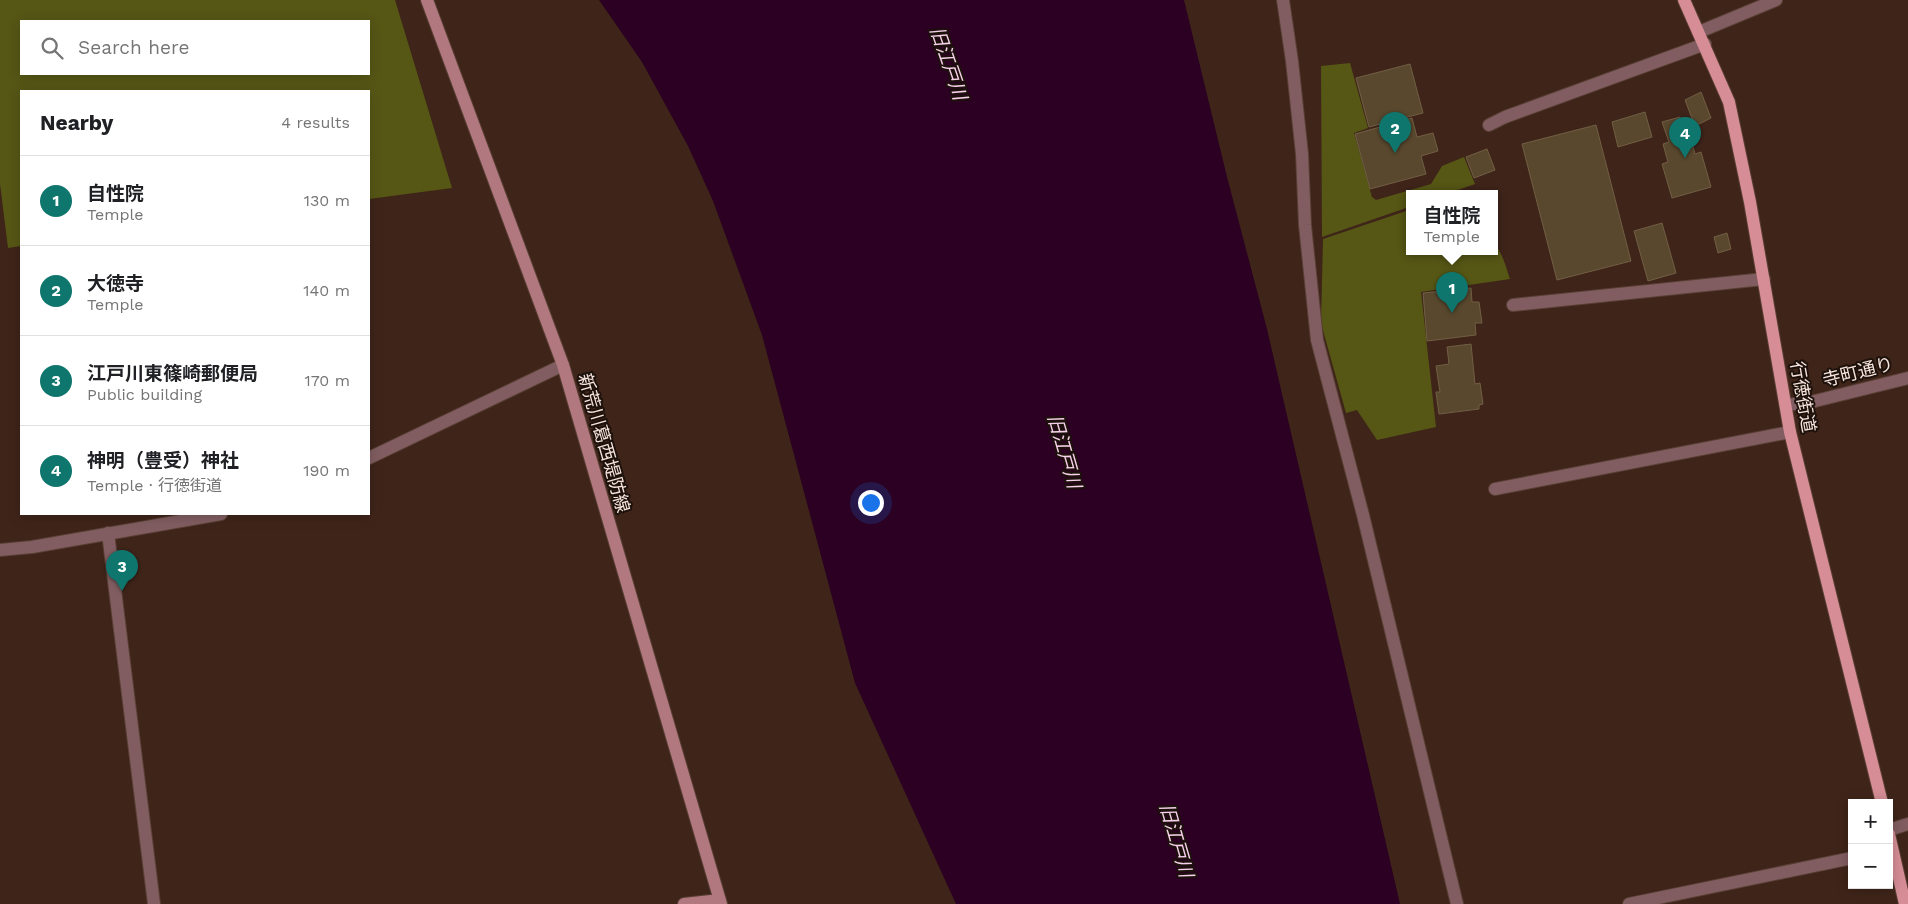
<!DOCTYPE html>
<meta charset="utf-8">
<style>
:root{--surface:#fff;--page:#f2f2f2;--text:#202124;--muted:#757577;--line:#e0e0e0;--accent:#0f766e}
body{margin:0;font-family:"Work Sans","Noto Sans JP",sans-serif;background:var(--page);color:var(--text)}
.controls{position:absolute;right:15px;bottom:15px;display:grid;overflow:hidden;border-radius:0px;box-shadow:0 2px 12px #0003}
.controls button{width:45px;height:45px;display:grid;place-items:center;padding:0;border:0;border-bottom:1px solid var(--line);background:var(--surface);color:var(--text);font:25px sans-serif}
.you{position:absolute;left:870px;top:502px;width:18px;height:18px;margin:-12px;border:4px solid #fff;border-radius:50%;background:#1a73e8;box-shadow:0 0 0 8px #1a73e833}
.badge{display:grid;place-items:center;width:32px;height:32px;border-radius:50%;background:var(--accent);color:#fff;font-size:16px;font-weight:700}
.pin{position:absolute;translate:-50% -41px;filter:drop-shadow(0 1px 2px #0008)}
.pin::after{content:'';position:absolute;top:26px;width:18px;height:15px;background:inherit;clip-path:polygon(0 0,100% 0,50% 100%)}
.popup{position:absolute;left:1406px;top:190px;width:92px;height:65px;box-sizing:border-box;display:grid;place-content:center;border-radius:0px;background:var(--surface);filter:drop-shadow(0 1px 4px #0005);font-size:16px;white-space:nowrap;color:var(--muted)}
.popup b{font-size:19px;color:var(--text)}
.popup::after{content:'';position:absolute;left:50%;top:100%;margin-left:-10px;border:10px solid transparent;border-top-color:var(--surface)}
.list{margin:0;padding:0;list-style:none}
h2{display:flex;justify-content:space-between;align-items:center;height:65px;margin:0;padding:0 20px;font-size:21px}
h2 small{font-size:16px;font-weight:400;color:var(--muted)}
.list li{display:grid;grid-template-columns:32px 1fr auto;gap:15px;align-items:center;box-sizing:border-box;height:90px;padding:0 20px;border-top:1px solid var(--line)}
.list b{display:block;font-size:19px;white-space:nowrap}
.list p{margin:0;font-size:16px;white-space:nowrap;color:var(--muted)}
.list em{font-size:16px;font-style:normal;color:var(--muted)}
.icon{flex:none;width:28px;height:28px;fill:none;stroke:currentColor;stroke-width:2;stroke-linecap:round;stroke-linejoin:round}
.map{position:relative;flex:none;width:1908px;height:904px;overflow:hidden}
.search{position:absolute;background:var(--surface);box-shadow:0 2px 12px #0003;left:20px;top:20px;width:350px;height:55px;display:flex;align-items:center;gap:12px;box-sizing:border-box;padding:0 18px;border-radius:0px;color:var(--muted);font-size:19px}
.panel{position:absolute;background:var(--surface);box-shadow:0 2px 12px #0003;left:20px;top:90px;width:350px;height:425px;border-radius:0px}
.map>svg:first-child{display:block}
.green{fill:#565715;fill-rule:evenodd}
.water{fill:#2b0022}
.building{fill:#59482e;stroke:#715f44}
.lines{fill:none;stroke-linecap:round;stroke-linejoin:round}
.lane-casing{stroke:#593f34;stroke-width:14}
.street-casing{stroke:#593f34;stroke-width:14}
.secondary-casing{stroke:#593f34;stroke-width:14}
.primary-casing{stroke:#593f34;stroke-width:14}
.lane{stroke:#815d61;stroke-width:12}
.street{stroke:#815d61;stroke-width:12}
.secondary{stroke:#b1787f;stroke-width:12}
.primary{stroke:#d68d96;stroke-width:12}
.labels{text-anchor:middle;stroke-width:4;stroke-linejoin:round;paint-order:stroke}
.street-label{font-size:18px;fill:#f7e4dd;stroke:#1d110c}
.water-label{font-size:19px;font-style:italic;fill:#f7d0ea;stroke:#1d110c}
</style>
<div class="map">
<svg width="1908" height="904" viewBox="0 0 1908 904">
<rect width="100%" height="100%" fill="#3f2419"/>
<path class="green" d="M0,0h395l57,188 -83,11v-108h-348v155l-13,2 -8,-64zM21,21h348v53h-348z
M1350,63l18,65 -14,5 18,64 4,3 55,-16 11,-18 22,-9 11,27 -29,10h-36l-1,13 -87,30 -1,-171z
M1409,210l1,42h84l1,-7c8,8 11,23 15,34l-89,13 15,135 -59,13 -20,-30 -11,3 -25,-90 2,-84z"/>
<path class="water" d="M599,0h585l43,177 40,152 133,575h-444l-101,-221 -93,-348 -49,-134 -25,-55 -46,-84z"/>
<path class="building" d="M1410,64l13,49 -54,14 -13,-49z
M1701,92l10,26 -16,8 -10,-26z
M1645,112l7,25 -34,10 -6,-25z
M1680,117l5,20 5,-1 5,18 6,-2 10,35 -39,11 -10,-34 6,-2 -5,-18 6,-2 -7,-20z
M1412,118l5,19 16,-4 5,18 -17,5 5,18 -56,15 -15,-55z
M1596,125l35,136 -74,19 -35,-136z
M1487,149l8,21 -21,8 -8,-21z
M1662,223l14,50 -28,8 -14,-50z
M1727,233l4,16 -13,4 -4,-16z
M1471,288l1,14h7l3,21h-7l1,12 -49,6 -4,-48z
M1471,344l4,40 5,-1 3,21 -4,1v4l-40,5 -3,-22h4l-4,-26 13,-2 -2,-17z"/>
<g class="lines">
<g class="lane-casing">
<path id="lane" d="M1699,32l77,-32
M1513,305l251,-26
M1495,489l295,-57
M1889,830l19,-6
M1629,904l223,-46"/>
</g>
<g class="street-casing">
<path id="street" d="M1283,0l9,61 10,93 3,71 12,115 46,175 94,389
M1489,125l16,-8 200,-73
M1786,405l25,-3 97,-24
M369,458l194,-93
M108,533l46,371
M0,550l32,-3 189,-33"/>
</g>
<g class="secondary-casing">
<path id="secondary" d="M427,0l136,365 158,539
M684,904l36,-4"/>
</g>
<g class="primary-casing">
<path id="primary" d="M1684,0l45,102 21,100 40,230 92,371
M1889,834l16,70"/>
</g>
<use href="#lane" class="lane"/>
<use href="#street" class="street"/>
<use href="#secondary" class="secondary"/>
<use href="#primary" class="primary"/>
</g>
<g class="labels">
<g class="street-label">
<text transform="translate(1858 372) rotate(-14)" y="6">寺町通り</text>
<text transform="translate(1803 397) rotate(80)" y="6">行徳街道</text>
<text transform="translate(604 443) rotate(74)" y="6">新荒川葛西堤防線</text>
</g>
<g class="water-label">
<text transform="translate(949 63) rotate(71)" y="7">旧江戸川</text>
<text transform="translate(1065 451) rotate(74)" y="7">旧江戸川</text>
<text transform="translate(1177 840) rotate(74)" y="7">旧江戸川</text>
</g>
</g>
</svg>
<div class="controls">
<button>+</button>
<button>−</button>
</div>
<div class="you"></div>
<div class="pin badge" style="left:1452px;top:313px">1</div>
<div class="popup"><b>自性院</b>Temple</div>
<div class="pin badge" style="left:1395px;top:153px">2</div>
<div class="pin badge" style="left:122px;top:591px">3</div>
<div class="pin badge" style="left:1685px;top:158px">4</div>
<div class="search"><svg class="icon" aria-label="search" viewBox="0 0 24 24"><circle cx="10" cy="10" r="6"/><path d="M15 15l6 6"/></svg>Search here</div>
<section class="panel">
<h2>Nearby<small>4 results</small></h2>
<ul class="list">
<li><span class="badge">1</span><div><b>自性院</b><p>Temple</p></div><em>130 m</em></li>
<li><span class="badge">2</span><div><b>大徳寺</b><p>Temple</p></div><em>140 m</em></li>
<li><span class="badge">3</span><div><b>江戸川東篠崎郵便局</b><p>Public building</p></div><em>170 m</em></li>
<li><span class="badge">4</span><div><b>神明（豊受）神社</b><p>Temple · 行徳街道</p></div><em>190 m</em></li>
</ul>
</section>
</div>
